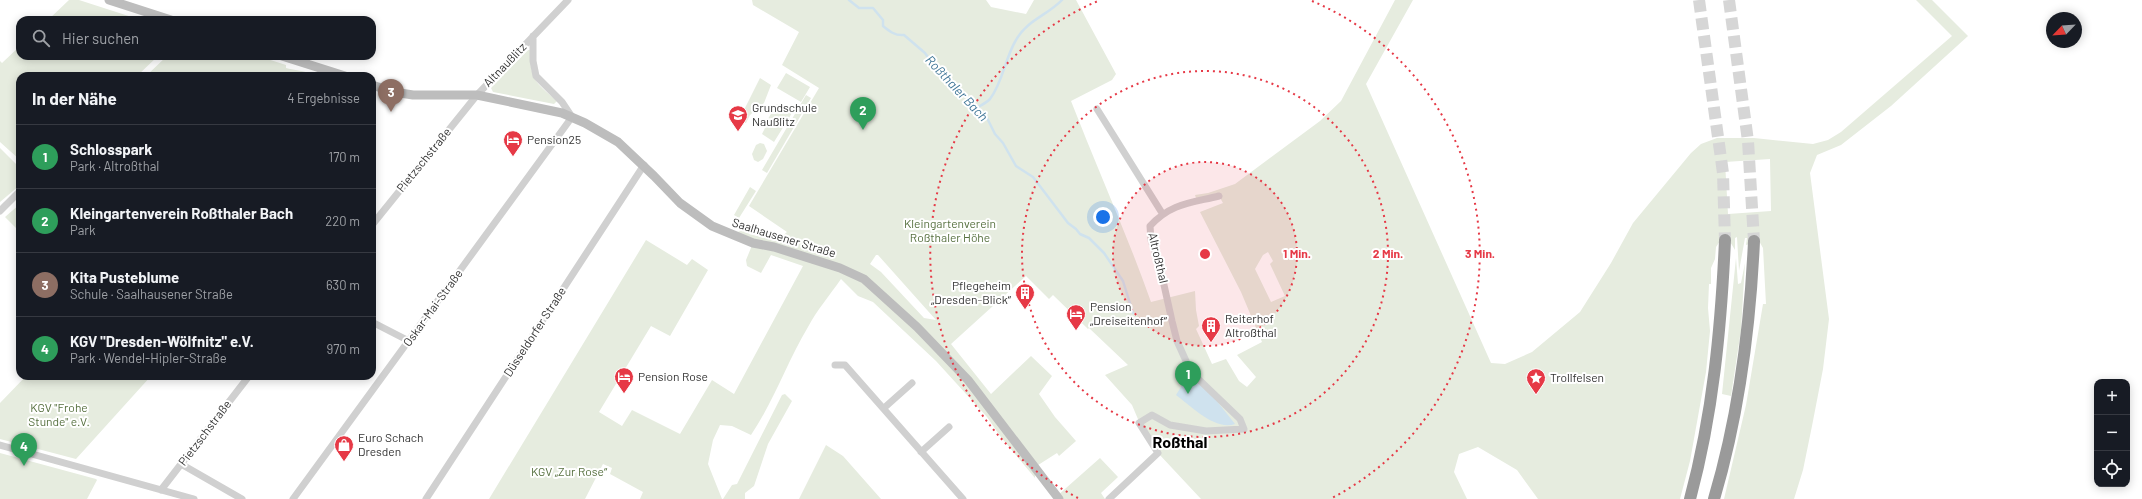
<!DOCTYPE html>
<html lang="de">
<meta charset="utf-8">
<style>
:root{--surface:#171b24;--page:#242831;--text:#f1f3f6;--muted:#9ea1a6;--line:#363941;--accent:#0f766e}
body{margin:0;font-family:Barlow,sans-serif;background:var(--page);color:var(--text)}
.controls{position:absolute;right:12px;bottom:12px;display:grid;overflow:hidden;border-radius:8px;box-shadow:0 2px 10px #0003}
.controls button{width:36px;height:36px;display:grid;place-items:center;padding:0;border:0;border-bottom:1px solid var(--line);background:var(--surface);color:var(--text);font:20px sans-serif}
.compass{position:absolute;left:2046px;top:12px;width:36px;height:36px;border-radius:50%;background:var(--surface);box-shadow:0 2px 10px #0003;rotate:245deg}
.you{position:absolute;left:1103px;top:217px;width:14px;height:14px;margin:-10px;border:3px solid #fff;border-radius:50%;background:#1a73e8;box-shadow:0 0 0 6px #1a73e833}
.badge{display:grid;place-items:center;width:26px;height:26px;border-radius:50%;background:var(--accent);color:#fff;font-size:13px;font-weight:700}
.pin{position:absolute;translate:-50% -33px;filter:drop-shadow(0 1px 2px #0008)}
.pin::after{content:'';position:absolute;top:21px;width:14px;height:12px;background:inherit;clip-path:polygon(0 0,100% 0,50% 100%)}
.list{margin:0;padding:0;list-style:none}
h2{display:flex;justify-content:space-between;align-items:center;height:52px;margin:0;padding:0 16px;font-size:17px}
h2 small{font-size:13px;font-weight:400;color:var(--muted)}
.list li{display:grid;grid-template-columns:26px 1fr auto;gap:12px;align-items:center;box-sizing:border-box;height:64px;padding:0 16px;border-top:1px solid var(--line)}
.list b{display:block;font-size:15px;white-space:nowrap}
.list p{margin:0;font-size:13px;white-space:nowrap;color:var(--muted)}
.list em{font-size:13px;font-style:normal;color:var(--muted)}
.icon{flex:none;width:22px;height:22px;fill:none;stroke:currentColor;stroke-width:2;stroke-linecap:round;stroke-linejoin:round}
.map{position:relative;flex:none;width:2142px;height:499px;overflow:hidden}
.search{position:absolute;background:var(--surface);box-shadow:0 2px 10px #0003;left:16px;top:16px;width:360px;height:44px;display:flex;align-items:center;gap:10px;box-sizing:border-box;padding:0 14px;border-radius:12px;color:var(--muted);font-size:15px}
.panel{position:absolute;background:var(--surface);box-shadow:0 2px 10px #0003;left:16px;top:72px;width:360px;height:308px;border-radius:12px}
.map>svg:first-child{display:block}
.green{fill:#e6ecdf;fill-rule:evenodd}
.water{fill:#cfe2ee}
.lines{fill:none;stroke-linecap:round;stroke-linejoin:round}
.stream{stroke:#cfe2ee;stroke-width:2.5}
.highway-tunnel{stroke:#d6d6d6;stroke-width:12;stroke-dasharray:12 6;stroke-linecap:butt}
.street{stroke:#d0d0d0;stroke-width:7}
.secondary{stroke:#bdbdbd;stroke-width:9}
.highway{stroke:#9a9a9a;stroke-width:12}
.ring{fill:none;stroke:#e63946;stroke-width:2;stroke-dasharray:2 4}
.labels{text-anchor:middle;stroke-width:4;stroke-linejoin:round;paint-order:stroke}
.street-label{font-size:12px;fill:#333;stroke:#fff}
.poi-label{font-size:12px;fill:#333;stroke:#fff;text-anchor:start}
.park-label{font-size:12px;fill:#56703f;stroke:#fff}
.water-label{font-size:13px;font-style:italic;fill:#3f7597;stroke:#fff}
.district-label{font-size:16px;font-weight:bold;fill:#000;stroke:#fff}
.centre{fill:#e63946;stroke:#fff;stroke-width:2}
.ring-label{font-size:12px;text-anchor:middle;font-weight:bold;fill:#e63946;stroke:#fff;stroke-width:4;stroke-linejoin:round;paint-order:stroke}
</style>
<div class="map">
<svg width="2142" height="499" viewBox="0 0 2142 499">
<rect width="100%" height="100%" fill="#fff"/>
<path class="green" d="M69,0h10l62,20h-93z
M752,0h234l5,7 35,7 8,-14h42l40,74 -4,6 -41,21c26,67 56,133 80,201l44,-11 1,19 3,16 -3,3 16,35 14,-5 13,22 8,6 9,-10 -19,-22 25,-13 -21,-50 -41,-80 23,-9 -4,-7 -22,5 -2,-6 13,-2 27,-9 85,-63 21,-20 54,-101h18l-47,84 125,279 14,1 27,-12 48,-40 31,-49 22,-40 58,-70 10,-9 16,-6h37l59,6 15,-4 13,-8 111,-96 -36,-36h16l36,36 -77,70 -50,39 -24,10 -7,18 19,146 -6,50 -11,57 -9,44 -9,29h-70l22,-94 17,-101h3l-3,-56 -4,-7 -13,4 1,-7h-2l-6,33 -2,-34 -2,1v12l-6,-10 -9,1 -4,6 -1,12 -4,9v16h-2l-1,24 2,23 -4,41 -16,89 -10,38h-142l-21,-29 -39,-23 -19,7 -5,18 13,27h-266l-43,-46 -15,-22 -11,-26 -27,-30 23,-10 -39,-37 -1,1 -35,-34 -4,4 -23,-23 -75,68 40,50 40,-38 21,20 -13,18 16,23 21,24 -17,15 -2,-3 -22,14v11l-35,-42 -13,-19 -51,-56 -63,-59 -15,-6 -17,-17c-11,16 -24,31 -33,48 -21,35 -34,74 -57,108l-19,-9 -12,-1 -7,15 -5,24 14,35h-82l3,-7 -33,-18 2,-6 -9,-4 -18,35h-96l157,-259 41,25 5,-6 16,11 -38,66 -19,-10 -52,86 23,14 10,-16 48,24 32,-54 22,14 69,-128 -32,-11 -10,18 -14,-7 -1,-6 7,-17 -24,-9 20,-5v5l28,7 10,-9 -38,-26 70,-118 -37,-23 17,-33 -46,-27zM1770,159l1,52 -43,3 -3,-52zM1268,252l5,9 -3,3 15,32 -14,6 -16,-33 8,-14zM876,255h2l58,65 -12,-2 -43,-46 -11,-8z
M20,46v10h138l-21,20h-117v84l-20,-18v-81l2,2z
M528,50h3c-3,28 6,34 26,51l-3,3 -61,-12 -2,-4z
M167,56h91l28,9v3c8,2 14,2 23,5l-3,3h-160z
M786,73l24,14 -9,15 -24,-14z
M760,78l11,7 -7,18 -14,12 -4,8h-4l-3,-3z
M806,95l5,3 -44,75 -5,-3z
M777,104l15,9 -18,29 -12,-8 3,-6 -2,-1z
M760,143l4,1 3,7 -4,8 -5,3 -4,-2 -2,-6 4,-9z
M0,148l20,20v17l-20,17z
M750,187l6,4 -17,27 -5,-3z
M20,204v28l-15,-15z
M1736,258l2,26 3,-1 4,-20 -4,67 -10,66 -9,-2z
M26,376h125l-75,83 -76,-20v-36z
M785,394l7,7 -24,43 -14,42 -9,7v6h-22l9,-14 5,-1 45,-89z
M826,445l17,11 38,43h-82z
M0,453l96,26 1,1 -10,19h-87z
M1100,458l18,19 -17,16 4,6h-46l-2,-3z"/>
<path class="water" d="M1189,374l27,26 19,24c-20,7 -44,-18 -59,-29z"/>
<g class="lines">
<path class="stream" d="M849,0l10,8h14l10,12v6c6,5 12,10 21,9l21,18 7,10 11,9 43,44 9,18 8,9 13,23 17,11 35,46 8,6 4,5 9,4 15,15 19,28 10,32
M978,107c4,-2 9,-5 12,-8 13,-17 15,-41 26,-59 11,-20 32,-25 46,-40"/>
<path class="highway-tunnel" d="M1699,0l24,173 2,67
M1729,0l19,141 6,100"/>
<path class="street" d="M1097,109l65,104
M0,211l20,-20
M372,225l105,-130 91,-95
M372,322l37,19
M835,365h10l118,134
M884,408l28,-25
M0,445l194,54
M921,452l28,-25
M181,464l61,35
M161,490l88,-114
M293,499l279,-382 -10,-15 -26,-26 -3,-15v-25
M426,499l218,-334
M1109,499l49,-46 -19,-30 13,-8 18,10 36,6 38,-2 -4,-10 -49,-47 -14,-31 -5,-20 -12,-54 -9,-27 -1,-14c21,-23 41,-23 69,-30"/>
<path class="secondary" d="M109,0l62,20
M282,56l63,20
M372,85l22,7 19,3h64l85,18 23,10 33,19 36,34 26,27 32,23 41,17 21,4 66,21 24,11 53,48 51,53 91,119"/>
<path class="highway" d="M1690,499c23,-85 31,-171 35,-259
M1714,499c25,-84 36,-170 40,-258"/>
</g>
<circle cx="1205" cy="254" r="92" fill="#e63946" fill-opacity=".12"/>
<g class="ring">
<circle cx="1205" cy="254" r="92"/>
<circle cx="1205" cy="254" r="183"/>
<path d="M1078 498A275 275 0 0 1 1098 1M1312 1A275 275 0 0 1 1332 498"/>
</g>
<defs>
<g id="school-pin" transform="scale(1)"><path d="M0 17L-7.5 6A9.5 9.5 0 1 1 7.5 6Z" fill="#e63946" stroke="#fff"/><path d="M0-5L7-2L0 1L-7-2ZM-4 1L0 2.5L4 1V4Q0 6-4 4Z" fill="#fff"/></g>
<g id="hotel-pin" transform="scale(1)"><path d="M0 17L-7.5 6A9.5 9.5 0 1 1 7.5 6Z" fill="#e63946" stroke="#fff"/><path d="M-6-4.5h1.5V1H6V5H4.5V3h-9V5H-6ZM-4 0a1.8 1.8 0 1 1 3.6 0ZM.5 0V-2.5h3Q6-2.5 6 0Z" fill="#fff"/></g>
<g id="building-pin" transform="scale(1)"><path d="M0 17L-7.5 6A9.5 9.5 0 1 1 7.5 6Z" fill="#e63946" stroke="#fff"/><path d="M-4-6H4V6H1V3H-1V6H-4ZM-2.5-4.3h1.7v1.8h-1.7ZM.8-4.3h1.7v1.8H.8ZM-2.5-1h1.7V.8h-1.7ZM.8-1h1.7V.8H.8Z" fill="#fff"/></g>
<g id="sight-pin" transform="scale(1)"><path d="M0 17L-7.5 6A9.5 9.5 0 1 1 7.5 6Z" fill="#e63946" stroke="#fff"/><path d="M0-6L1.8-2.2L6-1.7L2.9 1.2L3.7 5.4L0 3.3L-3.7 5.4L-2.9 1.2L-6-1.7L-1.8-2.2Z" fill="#fff"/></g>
<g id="shop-pin" transform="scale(1)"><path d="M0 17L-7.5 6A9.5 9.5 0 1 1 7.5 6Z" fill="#e63946" stroke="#fff"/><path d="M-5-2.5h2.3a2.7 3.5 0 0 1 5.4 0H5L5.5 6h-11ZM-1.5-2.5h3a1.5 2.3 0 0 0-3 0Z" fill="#fff"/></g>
</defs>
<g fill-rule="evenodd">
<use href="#school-pin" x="738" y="115"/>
<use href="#hotel-pin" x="513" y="140"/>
<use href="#building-pin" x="1025" y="293"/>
<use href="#hotel-pin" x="1076" y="314"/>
<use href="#building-pin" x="1211" y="326"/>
<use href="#hotel-pin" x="624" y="377"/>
<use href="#sight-pin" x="1536" y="378"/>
<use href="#shop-pin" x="344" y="445"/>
</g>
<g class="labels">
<g class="street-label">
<text transform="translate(505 65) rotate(-46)" y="4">Altnaußlitz</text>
<text transform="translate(424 160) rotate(-51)" y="4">Pietzschstraße</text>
<text transform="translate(784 238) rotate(17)" y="4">Saalhausener Straße</text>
<text transform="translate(1158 258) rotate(77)" y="4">Altroßthal</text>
<text transform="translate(433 308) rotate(-54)" y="4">Oskar-Mai-Straße</text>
<text transform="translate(535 332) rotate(-57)" y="4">Düsseldorfer Straße</text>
<text transform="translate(205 433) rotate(-53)" y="4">Pietzschstraße</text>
</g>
<g class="poi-label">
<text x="752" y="112">Grundschule<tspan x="752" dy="14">Naußlitz</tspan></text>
<text x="527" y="144">Pension25</text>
<text x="1011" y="290" text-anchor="end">Pflegeheim<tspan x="1011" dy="14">„Dresden-Blick“</tspan></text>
<text x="1090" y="311">Pension<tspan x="1090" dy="14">„Dreiseitenhof“</tspan></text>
<text x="1225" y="323">Reiterhof<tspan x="1225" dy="14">Altroßthal</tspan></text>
<text x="638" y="381">Pension Rose</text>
<text x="1550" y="382">Trollfelsen</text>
<text x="358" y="442">Euro Schach<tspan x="358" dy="14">Dresden</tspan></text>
</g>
<g class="park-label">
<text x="950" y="228">Kleingartenverein<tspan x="950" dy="14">Roßthaler Höhe</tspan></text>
<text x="59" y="412">KGV "Frohe<tspan x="59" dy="14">Stunde" e.V.</tspan></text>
<text x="569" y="476">KGV „Zur Rose“</text>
</g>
<g class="water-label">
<text transform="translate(957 88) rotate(47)" y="5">Roßthaler Bach</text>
</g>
<g class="district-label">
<text x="1180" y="448">Roßthal</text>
</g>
</g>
<circle cx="1205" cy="254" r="6" class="centre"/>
<g class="ring-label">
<text x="1297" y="258">1 Min.</text>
<text x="1388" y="258">2 Min.</text>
<text x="1480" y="258">3 Min.</text>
</g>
</svg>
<div class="controls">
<button>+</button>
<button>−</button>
<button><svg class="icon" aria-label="locate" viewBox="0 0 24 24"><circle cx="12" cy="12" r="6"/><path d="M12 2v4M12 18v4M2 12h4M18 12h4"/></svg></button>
</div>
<svg class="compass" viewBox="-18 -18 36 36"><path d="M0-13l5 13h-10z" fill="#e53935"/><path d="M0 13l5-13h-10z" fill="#9ea1a6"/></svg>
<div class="you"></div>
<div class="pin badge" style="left:1188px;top:394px;background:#2e9e5b">1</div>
<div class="pin badge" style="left:863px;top:130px;background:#2e9e5b">2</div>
<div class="pin badge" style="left:391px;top:112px;background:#8d6e63">3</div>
<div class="pin badge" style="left:24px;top:466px;background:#2e9e5b">4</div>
<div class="search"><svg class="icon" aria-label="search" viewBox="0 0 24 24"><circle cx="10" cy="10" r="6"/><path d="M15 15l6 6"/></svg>Hier suchen</div>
<section class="panel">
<h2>In der Nähe<small>4 Ergebnisse</small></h2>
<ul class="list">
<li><span class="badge" style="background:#2e9e5b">1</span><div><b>Schlosspark</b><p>Park · Altroßthal</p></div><em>170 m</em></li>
<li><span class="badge" style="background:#2e9e5b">2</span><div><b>Kleingartenverein Roßthaler Bach</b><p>Park</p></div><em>220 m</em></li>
<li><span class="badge" style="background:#8d6e63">3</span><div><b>Kita Pusteblume</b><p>Schule · Saalhausener Straße</p></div><em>630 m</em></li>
<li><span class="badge" style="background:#2e9e5b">4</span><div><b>KGV &quot;Dresden-Wölfnitz&quot; e.V.</b><p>Park · Wendel-Hipler-Straße</p></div><em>970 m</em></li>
</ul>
</section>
</div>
